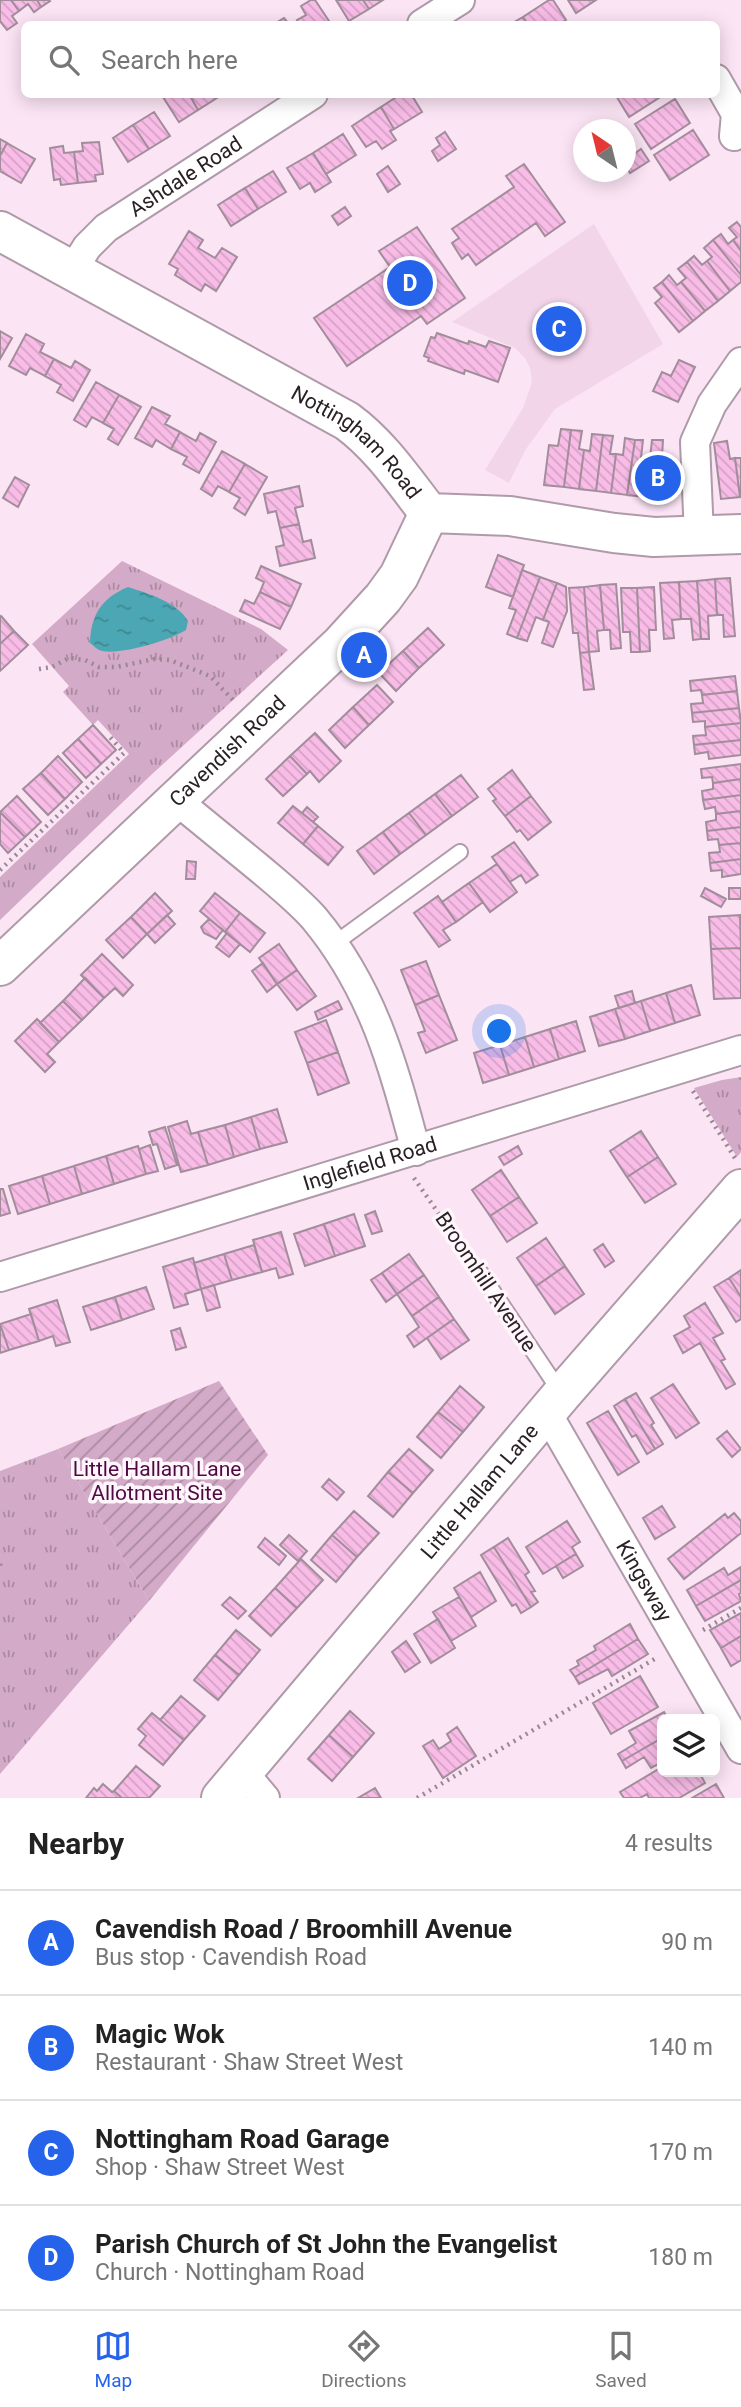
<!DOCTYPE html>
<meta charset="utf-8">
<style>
:root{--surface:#fff;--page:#f2f2f2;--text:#222;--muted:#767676;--line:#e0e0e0;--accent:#2563eb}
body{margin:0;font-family:Roboto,sans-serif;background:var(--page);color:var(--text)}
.controls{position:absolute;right:21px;bottom:21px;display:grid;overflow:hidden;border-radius:10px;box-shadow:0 4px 18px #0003}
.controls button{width:63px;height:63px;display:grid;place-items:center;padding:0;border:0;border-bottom:2px solid var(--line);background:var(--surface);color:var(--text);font:35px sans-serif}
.compass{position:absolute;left:573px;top:119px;width:63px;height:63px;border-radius:50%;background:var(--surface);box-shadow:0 4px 18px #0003;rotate:325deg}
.you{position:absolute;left:500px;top:1032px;width:24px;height:24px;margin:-18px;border:5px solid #fff;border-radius:50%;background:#1a73e8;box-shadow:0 0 0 10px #1a73e833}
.badge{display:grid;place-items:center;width:46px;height:46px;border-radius:50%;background:var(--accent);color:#fff;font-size:23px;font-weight:700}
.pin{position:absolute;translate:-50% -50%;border:4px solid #fff;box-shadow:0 2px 7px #0006}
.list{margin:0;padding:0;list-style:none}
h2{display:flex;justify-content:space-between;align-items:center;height:91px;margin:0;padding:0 28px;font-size:30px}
h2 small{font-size:23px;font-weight:400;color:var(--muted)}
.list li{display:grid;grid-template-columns:46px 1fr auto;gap:21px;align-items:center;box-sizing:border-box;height:105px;padding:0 28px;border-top:2px solid var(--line)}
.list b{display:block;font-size:26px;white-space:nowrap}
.list p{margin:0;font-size:23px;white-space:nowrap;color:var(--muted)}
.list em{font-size:23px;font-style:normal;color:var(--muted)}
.icon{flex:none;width:38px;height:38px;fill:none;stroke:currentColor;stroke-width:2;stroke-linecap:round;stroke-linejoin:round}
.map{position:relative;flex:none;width:741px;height:1798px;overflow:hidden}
.search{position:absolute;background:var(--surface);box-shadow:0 4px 18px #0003;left:21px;right:21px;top:21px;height:77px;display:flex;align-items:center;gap:18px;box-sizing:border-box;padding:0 24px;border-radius:10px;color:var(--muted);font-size:26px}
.sheet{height:511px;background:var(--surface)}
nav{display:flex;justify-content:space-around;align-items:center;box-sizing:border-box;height:98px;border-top:2px solid var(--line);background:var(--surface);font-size:19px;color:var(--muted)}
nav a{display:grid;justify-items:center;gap:4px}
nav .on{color:var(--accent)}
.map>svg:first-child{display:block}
.built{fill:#f3d5ea}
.grass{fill:url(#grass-tufts)}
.garden{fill:url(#garden-furrows)}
.water{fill:url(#water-ripples)}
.building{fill:url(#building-back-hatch);stroke:#a28d9b;stroke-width:2}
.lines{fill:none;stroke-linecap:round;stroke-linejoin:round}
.lane-casing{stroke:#af9aa9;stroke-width:18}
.street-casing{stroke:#af9aa9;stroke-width:32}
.secondary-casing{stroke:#af9aa9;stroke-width:42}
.primary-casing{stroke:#af9aa9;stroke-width:42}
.path{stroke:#988893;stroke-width:4.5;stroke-dasharray:2 5;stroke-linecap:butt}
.lane{stroke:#fff;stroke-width:14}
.street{stroke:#fff;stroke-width:28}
.secondary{stroke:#fff;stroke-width:38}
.primary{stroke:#fff;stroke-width:38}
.labels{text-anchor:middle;stroke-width:7;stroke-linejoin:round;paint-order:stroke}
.street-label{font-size:21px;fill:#292126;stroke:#fff6fc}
.park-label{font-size:21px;fill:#4f0942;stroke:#fff6fc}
</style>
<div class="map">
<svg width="741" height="1798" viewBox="0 0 741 1798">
<defs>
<pattern id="grass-tufts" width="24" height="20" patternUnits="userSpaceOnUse" patternTransform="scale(1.75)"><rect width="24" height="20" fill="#d3aac7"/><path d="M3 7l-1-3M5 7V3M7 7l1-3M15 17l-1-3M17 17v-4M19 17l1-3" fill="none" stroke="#ab8aa1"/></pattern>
<pattern id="garden-furrows" width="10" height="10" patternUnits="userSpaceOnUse" patternTransform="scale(1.75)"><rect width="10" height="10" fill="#d3aac7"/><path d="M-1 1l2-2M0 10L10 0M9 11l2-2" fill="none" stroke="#ab8aa1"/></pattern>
<pattern id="water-ripples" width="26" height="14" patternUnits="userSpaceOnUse" patternTransform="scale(1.75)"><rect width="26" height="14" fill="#4ba7b3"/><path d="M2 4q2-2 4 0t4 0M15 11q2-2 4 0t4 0" fill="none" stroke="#3e8891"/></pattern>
<pattern id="building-back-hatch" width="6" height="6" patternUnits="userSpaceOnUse" patternTransform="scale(1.75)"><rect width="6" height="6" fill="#f8bce7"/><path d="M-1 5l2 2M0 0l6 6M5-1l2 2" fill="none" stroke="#d5a1c6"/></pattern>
</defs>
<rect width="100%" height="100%" fill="#fbe4f4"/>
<path class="built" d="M594,224l69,120 -108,65 -29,40 -17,34 -24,-13 38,-62 9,-26 -2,-14 -5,-10 -10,-10 -63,-26z"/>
<path class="grass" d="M122,561l139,68 27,21 -138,126 -150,144v-43l129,-123 -31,-34 -5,5 -30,-33 6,-6 -37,-42z
M741,1077v75l-4,5 -43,-69 28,-8z
M58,1449l91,152 -149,173v-303z"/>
<path class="garden" d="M219,1381l49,74 -119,146 -91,-152z"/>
<path class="water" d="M128,587c21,7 49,15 60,34l-2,9c-15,10 -70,27 -87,20 -4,-2 -6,-5 -9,-7 1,-29 12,-45 38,-56z"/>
<path class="building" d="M0,0h11l8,11 -7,5 5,7 -10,7 -7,-9z
M11,0h26l4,7 -7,5 -6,-8 -9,7z
M37,0h12l1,1 -9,6z
M311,0h4l16,24h-31l-3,-4 9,-5 -5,-9z
M336,0h27l6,9 -20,12z
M363,0h20l-14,9z
M549,0h4l13,20 -7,4h-31l-5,-7z
M568,0h28l-20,13z
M523,17l5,7h-17z
M284,18l5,6h-15z
M167,94h22l9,16 -19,12 -16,-25z
M189,94h30l1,2 -22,14z
M401,94h10l11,18 -28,17 -13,-22z
M615,94h50l-36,23z
M675,99l15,24 -39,26 -16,-25z
M381,107l13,22 -4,2 6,9 -14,9 -6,-8 -10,6 -14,-21z
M154,112l16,24 -21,13 -16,-24z
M612,123l4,7h-15z
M133,125l16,24 -21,13 -15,-24z
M693,130l16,25 -39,25 -16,-25z
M445,132l11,17 -18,12 -6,-10 8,-6 -4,-7z
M343,134l13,21 -30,19 -13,-21z
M0,139l7,4 -7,13z
M99,142l4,32 -8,1 1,6 -18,2 -4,-31 9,-1 -1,-8z
M7,143l28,16 -14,24 -21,-12v-15z
M63,146l1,7 10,-1 4,31 -17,2 -1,-6 -6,1 -4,-32z
M641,149l8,12 -19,12 -4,-7v-6z
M313,153l18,29 -16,10 -5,-9 -10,6 -13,-21z
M524,164l41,58 -20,14 -9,-13 -60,42 -8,-11 -6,5 -10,-16 7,-5 -7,-9 62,-42 -8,-11z
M388,166l12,18 -12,8 -11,-18z
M273,171l13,21 -28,17 -13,-21z
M245,188l13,21 -27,17 -13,-21z
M345,207l6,9 -13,9 -6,-9z
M737,222l4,5v24l-8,-11 4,-3 -8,-9z
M417,227l48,71 -38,26 -6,-8 -74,50 -33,-48 76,-51 -11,-16z
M189,231l14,9 -5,8 17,10 7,-10 15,9 -21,34 -11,-7 -4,7 -26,-16 3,-6 -9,-5z
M721,234l7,10 5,-4 8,11v24l-28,-35z
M713,240l28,35v7l-11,9 -23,-30 5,-4 -8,-9z
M694,256l8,9 5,-4 23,30 -12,10 -31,-39z
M687,262l31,39 -13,10 -24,-29 5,-4 -8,-9z
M669,275l8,10 4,-3 24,29 -12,10 -31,-39z
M662,282l31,39 -14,11 -24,-29 7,-6 -8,-9z
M0,331l12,7 -12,21z
M437,333l31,11 1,-3 17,6 3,-6 21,7 -12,34 -33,-12 -1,4 -36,-13 1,-3 -5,-2 7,-19 4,1z
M26,334l18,10 -4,8 14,7 -9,17 -15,-8 -4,7 -17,-9z
M54,359l17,9 4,-7 15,9 -17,31 -16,-9 4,-7 -16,-9z
M679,360l16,7 -17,35 -25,-11 9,-19 9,4z
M96,382l23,13 -16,28 -11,-6 -6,10 -12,-7z
M119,395l22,12 -23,38 -10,-6 6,-10 -11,-6z
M152,407l18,9 -5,8 15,8 -9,17 -15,-9 -4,7 -17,-9z
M561,429l10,1 -7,57 -20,-2 5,-40 9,1z
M571,430l11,1 -3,18 5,1 -5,39 -15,-2z
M180,432l16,9 4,-8 16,9 -17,31 -16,-9 4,-7 -16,-8z
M592,434l11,1 -7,56 -17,-2 5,-39 6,1z
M603,435l10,1 -3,18h6l-5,39 -15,-2z
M625,438l10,2 -8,55 -16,-2 5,-39 7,1z
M635,440h8l-2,18 8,1 -3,38 -19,-2z
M652,440h11l-1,17 8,-1 -2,44 -22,-3z
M727,441l3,18 5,-1 5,39 -19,2 -7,-56z
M222,451l23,13 -16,28 -11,-6 -6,10 -11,-7z
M735,458h6v39h-1z
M245,464l22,13 -22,38 -11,-7 6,-10 -11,-6z
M15,477l14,8 -11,22 -15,-9z
M299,486l4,20 -8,2 4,16 -19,4 -4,-17 -8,2 -4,-19z
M299,524l4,18 8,-2 4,18 -35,8 -4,-19 8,-2 -4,-17z
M498,555l26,10 -11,32 -27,-10z
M261,566l40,18 -10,23 -31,-15 4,-10 -8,-4z
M522,570l18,7 -23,61 -10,-4 9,-24 -7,-2z
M540,577l17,6 -14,37 -7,-3 -9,24 -10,-3z
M730,578l5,58 -11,1 -1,-22h-6l-2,-36z
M715,579l2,36 -9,1 1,23h-8l-4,-58z
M697,581l4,58 -8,1 -2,-21h-10l-2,-37z
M679,582l2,37 -9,1 2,18 -10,1 -4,-56z
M557,583l9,4 1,24 -14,36 -11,-4 7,-21 -6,-2z
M616,584l5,64 -10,1 -1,-19h-6l-4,-45z
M600,585l4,45 -7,1 2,20 -10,1 -5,-65z
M584,587l5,65 -9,1 -2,-20h-5l-4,-45z
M654,587l2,43h-7l1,21 -10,1 -3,-64z
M621,588h16l3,64h-9l-1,-20h-7z
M260,592l31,15 -11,22 -40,-18 5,-11 9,4z
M1,616l13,15 -14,13v-27z
M428,628l16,17 -25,23 -16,-17z
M14,631l14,14 -28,26v-27z
M403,651l16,17 -23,23 -17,-18z
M589,652l5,37 -10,1 -4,-37z
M735,676l2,15 -35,4 -1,-5 -10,1 -1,-10z
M377,685l16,17 -24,23 -16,-18z
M737,691l2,17 -47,5 -1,-9 12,-1 -1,-8z
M353,707l16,18 -24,23 -16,-18z
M739,708l2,15 -36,4v-6l-12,1 -1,-9z
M741,723v17l-47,5 -1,-9 13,-1 -1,-8z
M93,725l23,25 -15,14 -23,-25z
M315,733l26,28 -22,21 -9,-11 -3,3 -17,-18z
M78,739l23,25 -15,14 -23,-25z
M741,740v15l-32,4 -1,-7 -13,2 -1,-9z
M58,756l24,26 -17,17 -24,-26z
M290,756l17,18 -24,22 -17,-17z
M741,764v15l-28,4 -1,-6 -10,1 -1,-9z
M512,770l19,26 -26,20 -12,-15 3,-2 -8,-10z
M41,773l24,26 -17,16 -25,-26z
M461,775l17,22 -26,19 -17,-22z
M741,779v16l-38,5 -1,-9 11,-2v-6z
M435,794l17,22 -26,19 -17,-22z
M741,795v16l-25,3 -1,-7 -10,2 -2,-9z
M17,796l24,26 -16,15 -25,-25z
M531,796l20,26 -23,18 -8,-10 -3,2 -12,-16z
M293,806l25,20 -15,18 -25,-21z
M307,807l11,10 -5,5 -11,-9z
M741,811v16l-34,4 -1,-9 10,-2v-6z
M0,812l25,25 -17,16 -8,-9z
M409,813l17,22 -26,19 -17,-22z
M318,826l25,21 -15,18 -25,-21z
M741,827v16l-22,2 -1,-6 -10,1 -1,-9z
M383,832l17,22 -26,20 -17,-23z
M514,842l24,33 -12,8 -5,-8 -11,7 -18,-25z
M741,843v16l-31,4 -1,-10 11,-1 -1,-7z
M741,859v15l-19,3v-7l-11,1 -1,-8z
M187,861l9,1 -1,17h-9z
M497,864l20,28 -27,20 -21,-29z
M469,883l14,19 -27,20 -14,-20z
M705,888l21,11 -5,8 -20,-11z
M729,888h12v11h-12z
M155,893l17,18 -25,23 -16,-17z
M215,893l25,20 -15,19 -25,-21z
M438,896l18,26 -13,8 7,10 -11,7 -25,-34z
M240,913l25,20 -15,19 -25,-20z
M167,915l8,9 -20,19 -8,-9z
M740,915l1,33 -30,1 -2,-32z
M131,917l16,17 -24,24 -17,-18z
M209,919l14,11 -7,9 -12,-6 -3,-6z
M227,933l13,11 -11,13 -13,-10z
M279,944l18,26 -20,14 -18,-26z
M741,948v50l-27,1 -3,-50z
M102,954l31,31 -10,11 -8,-8 -11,10 -23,-23z
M426,961l13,34 -24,10 -14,-35z
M263,963l14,21 -10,8 -15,-21z
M297,970l19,26 -19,14 -20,-26z
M85,978l19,20 -22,22 -19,-19z
M691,985l9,30 -25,8 -9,-30z
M632,991l3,12 -16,5 -4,-12z
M666,993l9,30 -25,8 -9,-30z
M439,995l18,45 -31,13 -8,-20 7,-2 -10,-26z
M63,1001l19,19 -23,22 -19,-19z
M338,1001l4,8 -24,11 -3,-8z
M641,1001l9,30 -25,8 -10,-30z
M615,1009l10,30 -26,7 -9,-29z
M37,1019l22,23 -12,12 8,8 -10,10 -30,-31z
M326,1020l12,32 -31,11 -12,-31z
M576,1021l9,30 -26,8 -9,-30z
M550,1029l9,30 -25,8 -9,-30z
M525,1037l9,30 -25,8 -9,-30z
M500,1045l9,30 -26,8 -9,-30z
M338,1052l11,31 -31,12 -11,-32z
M277,1109l10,33 -27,7 -9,-32z
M251,1117l9,32 -26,8 -9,-32z
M187,1121l4,13 7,-2 10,33 -27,7 -13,-45z
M225,1125l9,32 -26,8 -10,-33z
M165,1127l12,38 -12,4 -8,-25 -4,1 -4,-13z
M641,1131l17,26 -31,20 -17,-26z
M150,1145l8,26 -12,3 -7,-25z
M138,1146l8,28 -32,10 -8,-28z
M518,1146l4,8 -18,11 -5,-8z
M106,1156l8,28 -32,10 -8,-28z
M658,1157l18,27 -31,19 -18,-26z
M74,1166l8,28 -32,10 -8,-28z
M501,1170l18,27 -29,19 -18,-26z
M42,1176l8,28 -32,10 -9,-28z
M0,1189h3l7,24 -10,3z
M519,1197l18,26 -30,19 -17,-26z
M375,1211l7,20 -10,3 -7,-19z
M354,1214l11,32 -30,10 -11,-32z
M324,1224l11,32 -30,10 -11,-32z
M281,1232l12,42 -14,4 -3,-10 -14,4 -9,-32z
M546,1238l19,28 -29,20 -19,-28z
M603,1244l11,17 -9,6 -11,-17z
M254,1245l8,27 -30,8 -8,-26z
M224,1254l8,26 -31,9 -7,-26z
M409,1254l15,21 -27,19 -15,-21z
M193,1258l8,31 -16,5 3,10 -14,4 -11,-41z
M565,1266l19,28 -29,20 -19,-28z
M741,1270v27l-12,-19z
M382,1273l15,21 -11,8 -15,-22z
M424,1275l15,22 -27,19 -15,-22z
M729,1278l12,19v22l-5,3 -22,-35z
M214,1285l6,22 -13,4 -6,-22z
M146,1287l8,22 -32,11 -7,-23z
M115,1297l7,23 -31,10 -8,-23z
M439,1297l15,22 -40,28 -7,-11 12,-9 -7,-11z
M57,1300l13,42 -14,4 -3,-10 -14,5 -10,-32z
M705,1303l18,30 -10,5 12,21 -4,2 14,23 -9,5 -26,-46 -17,10 -9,-17 16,-9 -6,-11z
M31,1314l8,27 -30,9 -9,-26z
M454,1319l15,21 -28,19 -14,-21z
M0,1324l9,26 -9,3z
M180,1328l6,19 -10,3 -5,-19z
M673,1384l26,39 -23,15 -25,-40z
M460,1386l24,21 -21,25 -25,-20z
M636,1393l18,30 -3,2 12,19 -8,5 -30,-50z
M625,1399l30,50 -8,5 -11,-19 -4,2 -18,-31z
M608,1411l31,51 -21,13 -31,-52z
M438,1412l25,20 -22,26 -24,-21z
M727,1431l14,18 -9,8 -15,-18z
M409,1449l24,21 -20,23 -25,-21z
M388,1472l25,21 -20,24 -25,-21z
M329,1479l15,13 -7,8 -15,-13z
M662,1506l13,21 -20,12 -12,-21z
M354,1511l25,22 -22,24 -25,-22z
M734,1513l7,8v12l-57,46 -16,-20 57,-45 3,4z
M567,1521l13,21 -8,5 4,7 -33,20 -17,-27z
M289,1535l18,16 -9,10 -18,-16z
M332,1535l25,22 -21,25 -25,-22z
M265,1538l21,18 -7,9 -21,-18z
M508,1538l21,34 -4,3 10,16 -4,1 7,10 -7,5 -37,-60z
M494,1547l37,60 -10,6 -5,-9 -4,2 -31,-51z
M576,1554l7,12 -20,12 -7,-12z
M301,1559l22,21 -26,28 -22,-20z
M741,1567v13l-45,26 -9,-16 37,-22 4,7z
M480,1572l16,29 -25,16 -17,-29z
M741,1580v13l-2,1 2,7 -36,20 -9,-15z
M275,1588l22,20 -26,28 -22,-20z
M230,1597l16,14 -8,8 -16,-14z
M459,1597l17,29 -25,15 -18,-29z
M741,1613v23l-20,12 -11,-18z
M438,1619l17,29 -24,15 -17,-29z
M630,1624l8,15 -63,38 -5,-7 9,-5 -2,-4 19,-11 -2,-4z
M236,1630l24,20 -21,25 -24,-20z
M741,1636v24l-10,6 -10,-18z
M638,1639l10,15 -36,22 -4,-7 -29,15 -4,-7z
M406,1641l14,21 -15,10 -13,-20z
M215,1655l24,20 -21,25 -24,-20z
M640,1676l18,31 -47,27 -18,-31z
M181,1696l24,20 -21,24 -24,-20z
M350,1711l24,22 -21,24 -24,-22z
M664,1712l4,7h-6v19l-40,23 -4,-7 18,-11 -7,-12z
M152,1713l32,27 -21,25 -24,-20 7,-9 -8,-7z
M457,1727l19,29 -33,22 -20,-32 10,-6 6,9 12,-8 -4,-7z
M329,1735l24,22 -21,24 -24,-22z
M662,1738v24l-11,6 -7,-11 -18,11 -4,-7z
M136,1766l24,20 -11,12h-27l-8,-7z
M662,1767v5h37l6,11 -26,15h-30l-2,-4 -7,4h-16l-4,-6z
M103,1784l9,8 2,-1 8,7h-36l8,-10 3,3z
M716,1784l8,14h-32z
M375,1788l6,10h-23z"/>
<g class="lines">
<g class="lane-casing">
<path id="lane" d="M334,944l126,-92
M480,1272l81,121"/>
</g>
<g class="street-casing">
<g id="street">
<path d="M422,24l38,-24"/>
<path d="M716,79l20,35 -2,22"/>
<path id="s1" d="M72,271l15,-24 19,-19 207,-134"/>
<path d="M699,536l-4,-94 17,-38 29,-42"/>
<path d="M176,800c28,23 55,45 83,68 19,16 39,32 55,50 59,71 79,147 102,233"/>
<path id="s2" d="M0,1277l741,-227"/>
<path id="s3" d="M547,1413l194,336"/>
<path d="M243,1772l22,26"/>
</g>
</g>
<g class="secondary-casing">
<g id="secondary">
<path id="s4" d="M0,966l341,-322 42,-46 16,-22 30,-63"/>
<path id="s5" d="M221,1798l341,-404 179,-205"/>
</g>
</g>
<g class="primary-casing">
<g id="primary">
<path id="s6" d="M0,231l347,190c34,25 57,60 82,92l81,3 104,17 40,4 87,-3"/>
</g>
</g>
<path class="path" d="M39,669l13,-2 17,-9 16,2 14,7h17l39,-8 15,1 40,16 23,24
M0,870l124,-117 -14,-16
M693,1091l42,67
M414,1178l55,79
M0,1564l2,6
M703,1630l38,-22
M417,1798l241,-141"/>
<use href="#lane" class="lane"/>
<use href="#street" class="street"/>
<use href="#secondary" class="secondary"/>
<use href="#primary" class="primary"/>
</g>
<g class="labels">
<g class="street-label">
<text dy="7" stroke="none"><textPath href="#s1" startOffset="150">Ashdale Road</textPath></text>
<text dy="7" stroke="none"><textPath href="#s6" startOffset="416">Nottingham Road</textPath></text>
<text dy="7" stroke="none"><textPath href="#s4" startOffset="313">Cavendish Road</textPath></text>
<text dy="7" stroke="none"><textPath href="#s2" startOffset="387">Inglefield Road</textPath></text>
<text transform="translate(486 1282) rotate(56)" y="7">Broomhill Avenue</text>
<text dy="7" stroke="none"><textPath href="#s5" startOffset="401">Little Hallam Lane</textPath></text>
<text dy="7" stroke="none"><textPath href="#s3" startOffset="194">Kingsway</textPath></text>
</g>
<g class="park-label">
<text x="157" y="1476">Little Hallam Lane<tspan x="157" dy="24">Allotment Site</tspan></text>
</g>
</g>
</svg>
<div class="controls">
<button><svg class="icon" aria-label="layers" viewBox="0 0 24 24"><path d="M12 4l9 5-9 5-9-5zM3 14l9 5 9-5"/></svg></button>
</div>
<svg class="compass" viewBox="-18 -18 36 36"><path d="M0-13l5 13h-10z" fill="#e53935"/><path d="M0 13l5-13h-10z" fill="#767676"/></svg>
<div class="you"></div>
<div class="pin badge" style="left:364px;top:655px">A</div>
<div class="pin badge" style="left:658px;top:478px">B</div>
<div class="pin badge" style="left:559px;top:329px">C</div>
<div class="pin badge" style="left:410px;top:283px">D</div>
<div class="search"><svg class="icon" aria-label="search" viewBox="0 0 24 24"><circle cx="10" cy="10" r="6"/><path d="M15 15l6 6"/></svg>Search here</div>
</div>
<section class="sheet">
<h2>Nearby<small>4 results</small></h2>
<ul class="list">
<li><span class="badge">A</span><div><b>Cavendish Road / Broomhill Avenue</b><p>Bus stop · Cavendish Road</p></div><em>90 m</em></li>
<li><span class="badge">B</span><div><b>Magic Wok</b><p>Restaurant · Shaw Street West</p></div><em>140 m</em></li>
<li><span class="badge">C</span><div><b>Nottingham Road Garage</b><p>Shop · Shaw Street West</p></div><em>170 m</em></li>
<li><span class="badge">D</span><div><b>Parish Church of St John the Evangelist</b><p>Church · Nottingham Road</p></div><em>180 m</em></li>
</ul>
</section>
<nav>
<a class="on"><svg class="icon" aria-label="map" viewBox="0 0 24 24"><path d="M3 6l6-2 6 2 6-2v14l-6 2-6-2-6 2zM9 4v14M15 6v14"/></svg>Map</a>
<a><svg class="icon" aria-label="directions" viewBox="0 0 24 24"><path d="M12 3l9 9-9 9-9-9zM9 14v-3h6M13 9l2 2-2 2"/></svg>Directions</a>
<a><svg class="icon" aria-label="saved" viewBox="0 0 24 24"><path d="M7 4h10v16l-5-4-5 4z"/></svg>Saved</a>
</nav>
